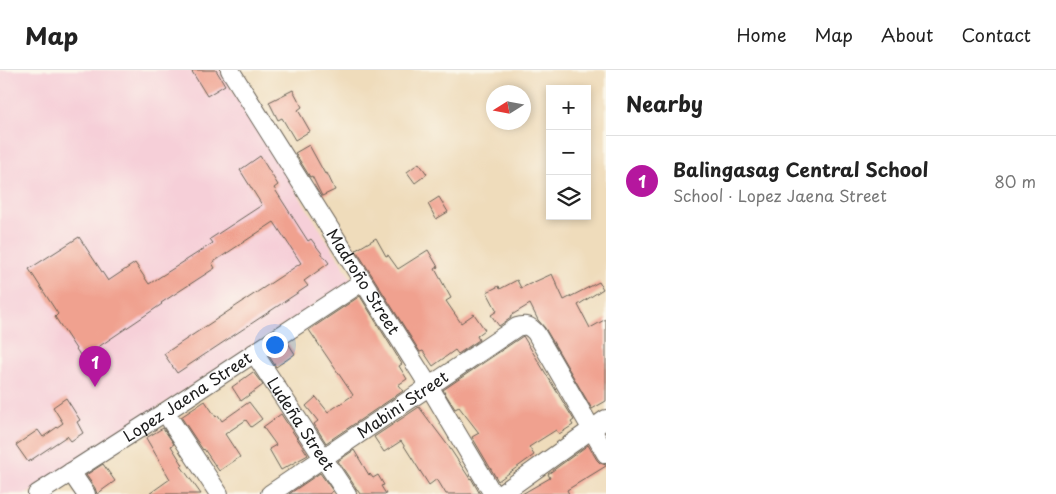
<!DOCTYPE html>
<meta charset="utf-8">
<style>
:root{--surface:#fff;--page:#f2f2f2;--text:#222;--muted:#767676;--line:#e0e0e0;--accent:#b5179e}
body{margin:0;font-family:"Playpen Sans",sans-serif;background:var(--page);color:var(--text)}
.controls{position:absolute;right:15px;top:15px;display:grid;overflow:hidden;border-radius:0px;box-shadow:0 2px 8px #0003}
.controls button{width:45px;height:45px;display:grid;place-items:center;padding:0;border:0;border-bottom:1px solid var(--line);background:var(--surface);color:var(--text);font:25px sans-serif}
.compass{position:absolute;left:486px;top:15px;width:45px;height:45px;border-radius:50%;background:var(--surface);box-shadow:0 2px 8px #0003;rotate:259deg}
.you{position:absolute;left:274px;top:274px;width:18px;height:18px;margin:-12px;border:4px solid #fff;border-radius:50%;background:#1a73e8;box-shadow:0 0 0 8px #1a73e833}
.badge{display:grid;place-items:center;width:32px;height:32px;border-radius:50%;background:var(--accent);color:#fff;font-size:16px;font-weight:700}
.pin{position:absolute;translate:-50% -41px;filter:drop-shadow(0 1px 2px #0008)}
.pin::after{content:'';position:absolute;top:26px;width:18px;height:15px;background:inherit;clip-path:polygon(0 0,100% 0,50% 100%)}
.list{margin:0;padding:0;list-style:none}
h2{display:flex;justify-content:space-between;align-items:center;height:65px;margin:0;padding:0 20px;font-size:21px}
h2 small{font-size:16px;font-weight:400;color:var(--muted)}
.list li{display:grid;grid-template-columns:32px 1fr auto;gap:15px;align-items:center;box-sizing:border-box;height:90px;padding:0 20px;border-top:1px solid var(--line)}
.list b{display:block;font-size:19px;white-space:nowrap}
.list p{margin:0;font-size:16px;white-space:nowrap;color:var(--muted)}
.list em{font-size:16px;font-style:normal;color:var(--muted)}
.icon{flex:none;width:28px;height:28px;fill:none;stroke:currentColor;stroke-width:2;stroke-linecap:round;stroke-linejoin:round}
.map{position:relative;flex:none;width:606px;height:424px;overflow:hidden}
header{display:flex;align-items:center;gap:30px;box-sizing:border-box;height:70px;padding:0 25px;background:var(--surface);border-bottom:1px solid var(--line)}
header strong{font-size:24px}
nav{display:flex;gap:28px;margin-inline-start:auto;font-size:18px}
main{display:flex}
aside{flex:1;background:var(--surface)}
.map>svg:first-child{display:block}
.built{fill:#f6cfd8}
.building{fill:#f0a18f}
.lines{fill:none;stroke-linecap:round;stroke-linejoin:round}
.minor-casing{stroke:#665f54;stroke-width:20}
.minor{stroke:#fff;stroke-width:18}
.labels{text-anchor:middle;stroke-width:4;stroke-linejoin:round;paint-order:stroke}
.street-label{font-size:16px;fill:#1c1c1c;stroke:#fbf7ec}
</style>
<header>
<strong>Map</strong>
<nav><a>Home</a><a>Map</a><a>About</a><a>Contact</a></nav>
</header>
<main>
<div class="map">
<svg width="606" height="424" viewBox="0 0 606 424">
<rect width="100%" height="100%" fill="#fbf7ec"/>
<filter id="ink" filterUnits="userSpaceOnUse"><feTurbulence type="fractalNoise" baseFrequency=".02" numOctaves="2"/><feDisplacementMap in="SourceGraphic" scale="10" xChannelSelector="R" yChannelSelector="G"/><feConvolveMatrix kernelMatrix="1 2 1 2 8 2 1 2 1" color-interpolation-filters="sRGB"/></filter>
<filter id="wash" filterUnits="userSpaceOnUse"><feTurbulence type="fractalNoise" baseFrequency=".0096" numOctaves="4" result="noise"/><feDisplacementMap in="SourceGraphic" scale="20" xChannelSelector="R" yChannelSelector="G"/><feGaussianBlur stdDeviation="1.12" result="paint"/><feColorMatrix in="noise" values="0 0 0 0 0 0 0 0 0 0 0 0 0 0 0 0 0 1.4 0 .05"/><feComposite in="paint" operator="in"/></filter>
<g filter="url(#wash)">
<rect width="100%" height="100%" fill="#efdcbb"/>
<path class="built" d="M0,0h220l132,210 -325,214h-27z"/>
<g id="blocks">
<path class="building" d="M191,0h25l9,15 -18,11z
M293,20l9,17 -4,3 12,21 -15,9 -13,-22 -4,2 -9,-18z
M309,75l16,29 2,-1 8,17 -13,6 -10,-20 -2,1 -15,-24z
M260,86l18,29 -4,3 34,53 3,-2 18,24 -25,18 4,5 -131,87 -13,-19 137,-91 -27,-41 -62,41 3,5 -54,35 1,1 -80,54 -27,-41 3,-3 -29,-45 50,-32 29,44 27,-18 14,21 64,-41 -3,-4 52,-34 -22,-35z
M419,93l8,11 -12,9 -8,-11z
M439,127l9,15 -12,7 -8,-15z
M376,168l10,18 2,-1 10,14 30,-19 10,17 -3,2 16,29 -5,3 15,22 13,-9 11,16 -8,6 2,4 -21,14 -3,-4 -22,16 -10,-15 -3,1 -64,-102z
M552,204l12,26 35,-18 4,7 -25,16 12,23 16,-9v82l-14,8 -47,-81 -7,-8 -8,-16 -20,12 1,2 -12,8 -8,-11 6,-4 -10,-19 12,-6 1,3 17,-9 4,8z
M360,226l42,68 -3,2 8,13 -9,6 5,6 -77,52 -12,-19 4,-3 -12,-15 10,-9 12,15 25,-17 -44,-65z
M523,266l51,84 -3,2 2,3 -14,9 -3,-4 -27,17 5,8 -36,26 -26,-44 7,-4 -20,-26 -4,2 -12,-19z
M288,273l7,11 -19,13 -7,-11z
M253,302l10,13 -22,16 -9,-14z
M66,328l14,22 -3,2 6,11 -12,8 -4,-5 -39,26 -12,-17 22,-15 5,7 20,-14 -10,-16z
M205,331l11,16 2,-2 4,6 27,-19 13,17 -11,8 -5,-7 -21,14 15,23 -21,14 -15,-22 -1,1 -22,-33z
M419,337l30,40 21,32 1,-1 9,16h-34l-9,-15 -8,6 -28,-44 -17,11 -10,-15z
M281,344l27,41 -27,15 -12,-21 7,-4 -13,-18z
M163,358l11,16 -3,2 12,19 -2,1 20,28h-52l21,-15 -24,-41z
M588,375l9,15 3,3 6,2v1l-39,24 2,4h-47l28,-16 -2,-4z
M354,380l15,25 1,-1 3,4 5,-3 6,10 -3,1 5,8h-26l-22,-33z
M103,394l12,17 -18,13 -2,-6 -9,-13z
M320,403l13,18 -4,3h-40z"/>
</g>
</g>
<g filter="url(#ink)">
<use href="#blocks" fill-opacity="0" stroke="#665f54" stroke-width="1"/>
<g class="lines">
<g class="minor-casing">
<g id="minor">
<path id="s1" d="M230,0l199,316 64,108"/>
<path id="s2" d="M254,283l93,141"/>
<path d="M165,342l54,82"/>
<path d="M71,402l15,22"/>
<path id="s3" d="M37,424l128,-82 197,-130"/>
<path id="s4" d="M270,424l247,-167c9,-3 13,-1 19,6l70,121"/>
<path d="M501,424l105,-75"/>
</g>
</g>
<use href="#minor" class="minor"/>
</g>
</g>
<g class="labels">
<g class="street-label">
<text dy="6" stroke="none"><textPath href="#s1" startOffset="250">Madroño Street</textPath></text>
<text dy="6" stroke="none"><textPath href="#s3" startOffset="179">Lopez Jaena Street</textPath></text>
<text dy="6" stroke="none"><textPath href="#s4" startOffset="160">Mabini Street</textPath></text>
<text dy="6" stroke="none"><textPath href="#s2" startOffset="85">Ludeña Street</textPath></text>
</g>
</g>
</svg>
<div class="controls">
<button>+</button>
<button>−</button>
<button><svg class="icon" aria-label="layers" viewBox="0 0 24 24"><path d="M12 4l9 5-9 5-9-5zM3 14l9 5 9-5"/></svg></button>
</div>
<svg class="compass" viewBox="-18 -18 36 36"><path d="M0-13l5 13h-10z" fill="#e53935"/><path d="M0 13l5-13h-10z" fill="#767676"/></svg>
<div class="you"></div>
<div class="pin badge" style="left:95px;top:317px">1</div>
</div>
<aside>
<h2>Nearby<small></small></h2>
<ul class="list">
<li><span class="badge">1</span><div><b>Balingasag Central School</b><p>School · Lopez Jaena Street</p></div><em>80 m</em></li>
</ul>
</aside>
</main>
